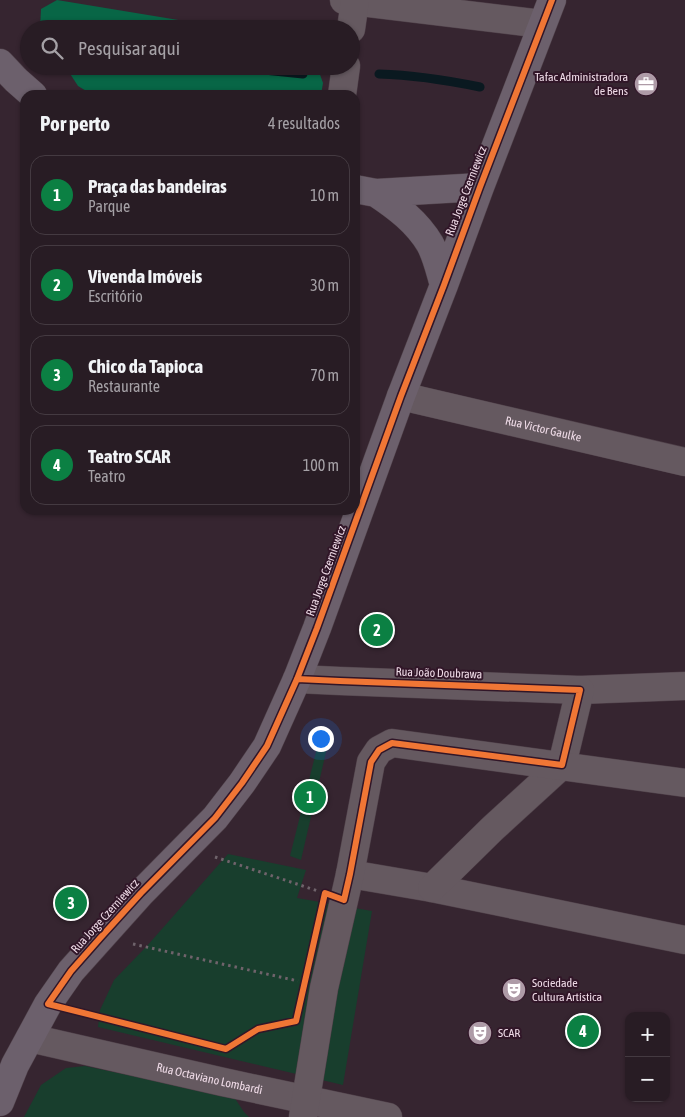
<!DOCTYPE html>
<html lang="pt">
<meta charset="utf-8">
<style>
:root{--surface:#281c24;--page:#30252c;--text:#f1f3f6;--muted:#a5a1a6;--line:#443a41;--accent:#0b8043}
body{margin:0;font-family:"Asap Condensed",sans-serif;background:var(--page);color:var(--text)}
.controls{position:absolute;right:15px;bottom:15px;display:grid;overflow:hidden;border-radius:10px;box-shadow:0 1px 4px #0004}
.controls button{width:45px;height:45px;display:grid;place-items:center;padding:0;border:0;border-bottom:1px solid var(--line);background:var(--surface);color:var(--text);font:25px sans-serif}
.you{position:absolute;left:320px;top:738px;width:18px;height:18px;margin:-12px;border:4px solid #fff;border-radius:50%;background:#1a73e8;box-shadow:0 0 0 8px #1a73e833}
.badge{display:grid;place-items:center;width:32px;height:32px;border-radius:50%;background:var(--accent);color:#fff;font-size:16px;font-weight:700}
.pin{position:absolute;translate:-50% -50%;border:2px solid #fff;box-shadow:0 1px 5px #0006}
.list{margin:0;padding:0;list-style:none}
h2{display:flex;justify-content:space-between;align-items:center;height:65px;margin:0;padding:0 20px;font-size:21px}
h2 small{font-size:16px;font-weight:400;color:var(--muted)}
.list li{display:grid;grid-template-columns:32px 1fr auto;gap:15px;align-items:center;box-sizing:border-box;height:80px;margin:0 10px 10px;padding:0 10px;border:1px solid var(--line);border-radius:15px}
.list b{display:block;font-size:19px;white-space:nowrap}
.list p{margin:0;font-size:16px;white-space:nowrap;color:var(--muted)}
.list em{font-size:16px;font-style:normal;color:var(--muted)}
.icon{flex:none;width:28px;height:28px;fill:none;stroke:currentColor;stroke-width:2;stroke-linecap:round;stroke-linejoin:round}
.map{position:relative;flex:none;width:685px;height:1117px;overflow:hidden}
.search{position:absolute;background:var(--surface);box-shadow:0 1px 4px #0004;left:20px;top:20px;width:340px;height:55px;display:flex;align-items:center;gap:12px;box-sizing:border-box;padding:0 18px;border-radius:28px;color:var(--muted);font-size:19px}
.panel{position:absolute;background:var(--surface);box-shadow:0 1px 4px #0004;left:20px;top:90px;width:340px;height:425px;border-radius:15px}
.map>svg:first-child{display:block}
.green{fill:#183e2d}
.forest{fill:#086646}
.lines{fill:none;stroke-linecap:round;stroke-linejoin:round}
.stream{stroke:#0a1920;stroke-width:9}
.minor-casing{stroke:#4f4049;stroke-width:29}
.major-casing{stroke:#4f4049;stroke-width:29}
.path{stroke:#6f636b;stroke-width:3;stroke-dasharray:2.5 4;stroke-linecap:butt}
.minor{stroke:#655960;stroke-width:28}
.major{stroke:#6c606c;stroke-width:28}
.cycleway-casing{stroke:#311628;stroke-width:9}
.cycleway{stroke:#f07635;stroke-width:6}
.labels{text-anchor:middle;stroke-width:4;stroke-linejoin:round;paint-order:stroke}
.poi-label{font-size:12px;fill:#efdbe7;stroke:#311628;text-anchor:start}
.street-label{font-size:12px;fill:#efdbe7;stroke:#311628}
</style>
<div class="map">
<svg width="685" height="1117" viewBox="0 0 685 1117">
<rect width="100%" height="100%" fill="#362530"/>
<path class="green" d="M320,736l9,3 -28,121 -11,-4z
M228,854l78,16 -9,28 75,13 -29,174 -245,-58 2,-17 14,-30 32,-33z
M85,1066l149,31 10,15 5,5h-225l17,-32 25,-17z"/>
<path class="forest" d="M57,0l176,29h-193l1,-20z
M65,66h252l6,17 -2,12h-228l-15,-9z"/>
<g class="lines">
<path class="stream" d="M224,66l79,8
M61,70l17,-4
M379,74c35,1 67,6 101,13"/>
<g class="minor-casing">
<g id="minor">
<path d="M344,0l198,24"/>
<path d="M351,29l4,-28"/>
<path d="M342,95l4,-29"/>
<path id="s1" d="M401,396l284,66"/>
<path d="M297,679l43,2 240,9 105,-4"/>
<path d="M350,874l82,14 253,52"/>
<path d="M432,888l60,-59 70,-64 18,-75"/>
<path id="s2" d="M30,1038l193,44 165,35"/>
<path d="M303,1117l21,-129 26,-114 21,-112 8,-12 13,-7 293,40"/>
</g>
</g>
<g class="major-casing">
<path id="major" d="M0,63l16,17 17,15
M355,189l21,4 104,-6
M376,193c21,14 41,29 54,51 7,13 10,28 14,41
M0,1102l15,-37 33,-61 23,-33 70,-78 74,-75 27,-35 25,-37 30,-67 20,-51 84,-232 43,-111 36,-98 72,-187"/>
</g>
<path class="path" d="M215,857l103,34
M133,944l165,37
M75,1011l151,38 32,-20 32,-7"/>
<use href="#minor" class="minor"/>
<use href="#major" class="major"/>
<g class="cycleway-casing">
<path id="cycleway" d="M297,679l43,2 240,9 -18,75 -170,-22 -13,7 -8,12 -21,112 -6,26 -19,-7 -29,128 -38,8 -32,20 -178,-45 23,-33 30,-34 40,-44 74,-75 27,-35 25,-37 30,-67 20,-51 84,-232 43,-111 36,-98 72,-187"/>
</g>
<use href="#cycleway" class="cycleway"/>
</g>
<defs>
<g id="office-disc" transform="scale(1.25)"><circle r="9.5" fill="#ae9ba7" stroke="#311628"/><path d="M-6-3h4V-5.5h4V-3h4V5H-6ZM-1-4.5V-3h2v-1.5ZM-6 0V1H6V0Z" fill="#fff"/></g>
<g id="theatre-disc" transform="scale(1.25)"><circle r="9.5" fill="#ae9ba7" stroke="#311628"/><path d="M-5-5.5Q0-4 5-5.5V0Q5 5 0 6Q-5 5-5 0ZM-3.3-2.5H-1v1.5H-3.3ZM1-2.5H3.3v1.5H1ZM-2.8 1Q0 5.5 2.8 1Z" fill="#fff"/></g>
</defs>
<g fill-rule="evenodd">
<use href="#office-disc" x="646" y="84"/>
<use href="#theatre-disc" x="514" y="990"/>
<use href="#theatre-disc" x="480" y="1033"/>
</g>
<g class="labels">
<g class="poi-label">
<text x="628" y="81" text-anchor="end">Tafac Administradora<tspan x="628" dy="14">de Bens</tspan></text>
<text x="532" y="987">Sociedade<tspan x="532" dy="14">Cultura Artística</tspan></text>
<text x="498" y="1037">SCAR</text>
</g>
<g class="street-label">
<text transform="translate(466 191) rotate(-69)" y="4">Rua Jorge Czerniewicz</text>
<text dy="4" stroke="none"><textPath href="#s1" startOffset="146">Rua Victor Gaulke</textPath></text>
<text transform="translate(326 571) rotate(-70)" y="4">Rua Jorge Czerniewicz</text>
<text transform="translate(439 673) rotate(2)" y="4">Rua João Doubrawa</text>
<text transform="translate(105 916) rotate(-48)" y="4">Rua Jorge Czerniewicz</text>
<text dy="4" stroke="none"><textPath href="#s2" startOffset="184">Rua Octaviano Lombardi</textPath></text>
</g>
</g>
</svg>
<div class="controls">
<button>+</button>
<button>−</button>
</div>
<div class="you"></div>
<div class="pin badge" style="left:310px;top:797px">1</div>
<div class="pin badge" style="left:377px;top:630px">2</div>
<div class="pin badge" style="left:71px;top:903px">3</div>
<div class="pin badge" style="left:583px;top:1031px">4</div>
<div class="search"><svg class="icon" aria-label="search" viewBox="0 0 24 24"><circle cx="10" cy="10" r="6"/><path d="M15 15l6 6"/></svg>Pesquisar aqui</div>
<section class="panel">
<h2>Por perto<small>4 resultados</small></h2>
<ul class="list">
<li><span class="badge">1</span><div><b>Praça das bandeiras</b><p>Parque</p></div><em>10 m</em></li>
<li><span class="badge">2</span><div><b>Vivenda Imóveis</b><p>Escritório</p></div><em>30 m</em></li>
<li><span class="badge">3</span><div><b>Chico da Tapioca</b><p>Restaurante</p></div><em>70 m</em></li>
<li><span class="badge">4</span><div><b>Teatro SCAR</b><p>Teatro</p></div><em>100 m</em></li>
</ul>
</section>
</div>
